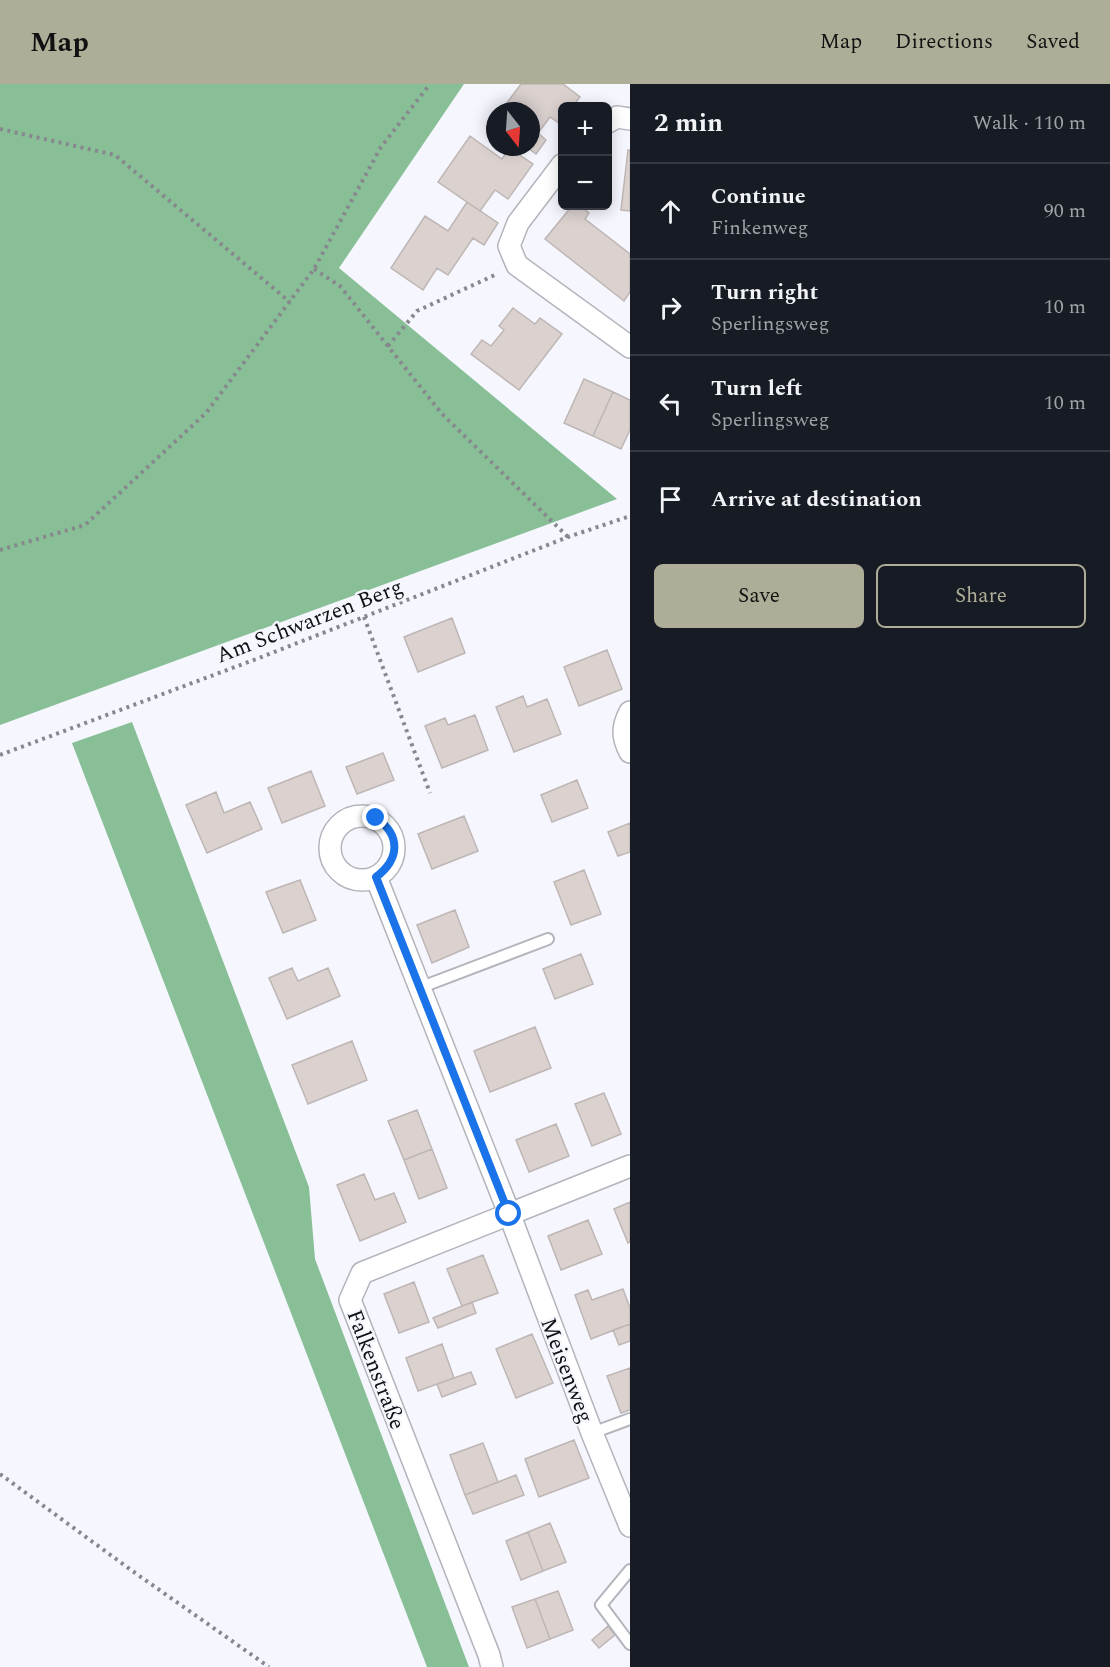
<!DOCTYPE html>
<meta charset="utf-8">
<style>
:root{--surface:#171b24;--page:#20242c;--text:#f1f3f6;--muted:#9ea1a6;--line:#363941;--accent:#aeae98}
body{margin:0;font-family:Spectral,serif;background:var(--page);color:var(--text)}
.controls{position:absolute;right:18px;top:18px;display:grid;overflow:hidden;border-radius:9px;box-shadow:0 3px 15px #0003}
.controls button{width:54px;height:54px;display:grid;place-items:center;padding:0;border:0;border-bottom:2px solid var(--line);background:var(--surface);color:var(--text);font:30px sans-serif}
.compass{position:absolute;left:486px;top:18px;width:54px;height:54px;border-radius:50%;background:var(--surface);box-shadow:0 3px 15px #0003;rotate:163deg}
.stop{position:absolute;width:18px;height:18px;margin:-14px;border:4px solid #1a73e8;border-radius:50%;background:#fff}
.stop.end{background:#1a73e8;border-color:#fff;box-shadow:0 2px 6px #0008}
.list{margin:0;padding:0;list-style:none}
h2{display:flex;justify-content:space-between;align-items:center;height:78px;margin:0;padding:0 24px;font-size:26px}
h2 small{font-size:20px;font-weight:400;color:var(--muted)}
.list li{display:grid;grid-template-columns:39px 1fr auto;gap:18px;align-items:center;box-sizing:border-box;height:96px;padding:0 24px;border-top:2px solid var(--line)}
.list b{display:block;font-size:22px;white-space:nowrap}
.list p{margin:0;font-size:20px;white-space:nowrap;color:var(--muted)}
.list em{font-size:20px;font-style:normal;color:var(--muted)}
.actions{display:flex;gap:12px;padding:18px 24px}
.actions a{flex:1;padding:14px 0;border:2px solid var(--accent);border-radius:9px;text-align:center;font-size:21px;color:var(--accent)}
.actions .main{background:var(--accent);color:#111}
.icon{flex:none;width:33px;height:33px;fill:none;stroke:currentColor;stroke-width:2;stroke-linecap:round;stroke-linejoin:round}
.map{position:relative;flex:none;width:630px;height:1583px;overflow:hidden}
header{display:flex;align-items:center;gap:36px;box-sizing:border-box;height:84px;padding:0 30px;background:var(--accent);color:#111}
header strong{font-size:28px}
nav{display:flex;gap:33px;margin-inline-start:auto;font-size:21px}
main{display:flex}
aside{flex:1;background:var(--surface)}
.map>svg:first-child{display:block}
.forest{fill:#88bf96}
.building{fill:#dbd2d0;stroke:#beb6b4;stroke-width:1.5}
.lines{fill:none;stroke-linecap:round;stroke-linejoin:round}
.lane-casing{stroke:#b4b5bc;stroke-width:14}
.street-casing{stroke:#b4b5bc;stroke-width:24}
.path{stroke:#87888d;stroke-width:4;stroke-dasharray:3 4.5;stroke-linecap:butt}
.lane{stroke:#fff;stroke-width:10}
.street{stroke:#fff;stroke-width:21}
.route{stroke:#1a73e8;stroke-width:8}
.labels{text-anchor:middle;stroke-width:4.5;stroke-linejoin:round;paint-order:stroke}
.street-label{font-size:22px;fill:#0f1012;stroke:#f5f6fe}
</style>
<header>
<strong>Map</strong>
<nav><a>Map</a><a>Directions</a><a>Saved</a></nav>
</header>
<main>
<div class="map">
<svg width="630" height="1583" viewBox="0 0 630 1583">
<rect width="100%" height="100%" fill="#f5f6fe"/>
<path class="forest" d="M0,0h464l-125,184 278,231 -617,226z
M132,638l177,465 6,72 154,408h-42l-355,-924z"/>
<path class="building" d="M521,0h42l17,13 -7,9h-11v14l-2,4 -10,-7 -12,16 8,7 -10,14 -9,-7h4v-36h-30z
M470,52l32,23 7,-11 24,16 -25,35 -13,-9 -15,21 -42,-29z
M628,66h2v61l-9,-1z
M467,118l31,21 -14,22 -11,-7 -25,37 -11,-7 -14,22 -32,-22 34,-52 23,15z
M572,122h8l9,7 -4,6 45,35v38l-6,9 -79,-62z
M513,224l22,16 5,-6 22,16 -43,56 -48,-36 11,-14 9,6 13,-16 -5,-4z
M584,295l29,13 -20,44 -29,-13z
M613,308l17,8v30l-9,19 -28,-13z
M452,534l13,35 -47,19 -14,-35z
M607,566l15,39 -43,17 -15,-39z
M523,612l4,11 20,-8 14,35 -47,18 -18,-45z
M475,631l13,35 -46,18 -17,-42 20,-8 3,7z
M383,669l11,27 -37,14 -11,-27z
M311,687l14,35 -43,17 -14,-35z
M577,696l11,28 -36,14 -11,-27z
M216,708l8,21 26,-11 12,27 -55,24 -21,-48z
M464,732l14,35 -46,18 -14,-35z
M630,739v29l-12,4 -10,-24z
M584,786l17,44 -30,11 -17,-43z
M300,796l16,40 -33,13 -17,-41z
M455,826l14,37 -37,16 -15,-38z
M581,870l12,30 -38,15 -12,-30z
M292,884l6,13 30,-13 12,28 -53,23 -18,-41z
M535,943l16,41 -61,24 -16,-41z
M352,957l15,39 -59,24 -16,-39z
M604,1009l17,41 -29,12 -17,-42z
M417,1026l15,39 -28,11 -16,-39z
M556,1040l13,32 -40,16 -13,-32z
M432,1065l15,39 -28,11 -15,-39z
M364,1090l11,26 19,-7 12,29 -46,19 -23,-56z
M630,1118v40l-2,1 -14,-34z
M588,1136l14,34 -41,16 -13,-34z
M483,1171l15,38 -36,13 -15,-37z
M414,1198l15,40 -30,11 -15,-39z
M623,1205l7,19v16l-39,15 -16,-44 13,-5 4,10z
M472,1218l4,11 -38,15 -5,-10z
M630,1240v17l-11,4 -6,-15z
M532,1250l21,49 -37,15 -20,-49z
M442,1260l12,34 -36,13 -12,-33z
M630,1284v42l-9,3 -14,-37z
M471,1288l5,12 -34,13 -5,-13z
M574,1356l15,38 -50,19 -14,-38z
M483,1359l15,39 -33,13 -15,-40z
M516,1391l8,20 -51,19 -8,-19z
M550,1439l16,39 -23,9 -15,-39z
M528,1448l15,39 -22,9 -15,-39z
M558,1507l15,39 -23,9 -15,-40z
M535,1515l15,40 -23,9 -15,-41z
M608,1542l7,9 -16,13 -7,-8z"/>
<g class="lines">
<g class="lane-casing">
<path id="lane" d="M419,904l129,-49
M592,1349l38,-14
M630,1486l-29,35 29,39"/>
</g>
<g class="street-casing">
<path id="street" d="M608,38l9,-5 13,2
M562,81l-44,58 -9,23 8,19 113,82
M630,628c-8,15 -8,25 0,40
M330 764a32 32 0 1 1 64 0a32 32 0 1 1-64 0Z
M376,793l133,336 83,220 38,93
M492,1583l-3,-12 -139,-355 12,-27 268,-107"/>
</g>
<path class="path" d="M0,45l115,26 175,147
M314,185l26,17 102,128 126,123
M388,262l29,-35 80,-37
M0,466l85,-25 121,-112 108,-144 67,-122 49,-63
M364,533l66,176
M0,671l259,-97 309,-121 62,-21
M0,1390l131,96 138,97"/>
<use href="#lane" class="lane"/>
<use href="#street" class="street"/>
</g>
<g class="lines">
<path class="route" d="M376,734c25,17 24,41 0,59l133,337"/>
</g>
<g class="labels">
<g class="street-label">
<text transform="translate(309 536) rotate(-21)" y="8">Am Schwarzen Berg</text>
<text transform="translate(377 1285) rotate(69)" y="8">Falkenstraße</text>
<text transform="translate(568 1286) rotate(69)" y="8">Meisenweg</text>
</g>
</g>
</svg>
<div class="controls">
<button>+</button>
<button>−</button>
</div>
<svg class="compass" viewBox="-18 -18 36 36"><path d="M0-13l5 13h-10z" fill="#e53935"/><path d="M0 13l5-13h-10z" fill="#9ea1a6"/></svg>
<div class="stop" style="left:509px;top:1130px"></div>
<div class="stop end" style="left:376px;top:734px"></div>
</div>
<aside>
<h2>2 min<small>Walk · 110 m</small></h2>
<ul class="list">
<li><svg class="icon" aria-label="ahead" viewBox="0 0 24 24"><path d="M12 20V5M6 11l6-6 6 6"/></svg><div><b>Continue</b><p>Finkenweg</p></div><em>90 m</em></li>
<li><svg class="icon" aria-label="right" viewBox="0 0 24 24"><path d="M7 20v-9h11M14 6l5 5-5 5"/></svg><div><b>Turn right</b><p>Sperlingsweg</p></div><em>10 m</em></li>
<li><svg class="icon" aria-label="left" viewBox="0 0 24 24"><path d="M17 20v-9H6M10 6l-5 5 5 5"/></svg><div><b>Turn left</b><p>Sperlingsweg</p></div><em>10 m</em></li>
<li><svg class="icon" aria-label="arrive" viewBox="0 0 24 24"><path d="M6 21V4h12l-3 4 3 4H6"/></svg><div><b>Arrive at destination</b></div></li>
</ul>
<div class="actions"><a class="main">Save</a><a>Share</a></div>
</aside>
</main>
